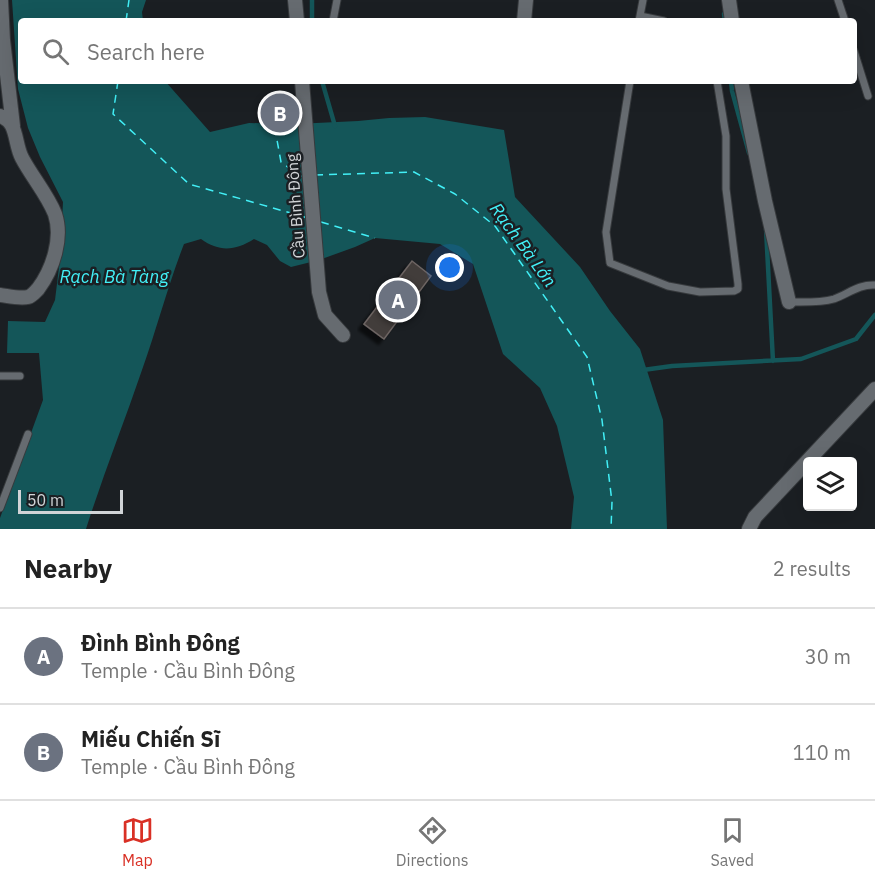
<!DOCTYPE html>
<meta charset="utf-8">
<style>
:root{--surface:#fff;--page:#f2f2f2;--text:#222;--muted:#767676;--line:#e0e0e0;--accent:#d93025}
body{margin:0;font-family:"IBM Plex Sans",sans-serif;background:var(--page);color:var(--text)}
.controls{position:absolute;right:18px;bottom:18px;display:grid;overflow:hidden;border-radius:6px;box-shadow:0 6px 24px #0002}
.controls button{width:54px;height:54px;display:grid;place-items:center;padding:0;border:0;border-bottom:2px solid var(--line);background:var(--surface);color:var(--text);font:30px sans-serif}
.scale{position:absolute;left:18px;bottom:15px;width:105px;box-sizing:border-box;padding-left:6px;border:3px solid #d1d4d7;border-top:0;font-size:16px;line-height:21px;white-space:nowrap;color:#d1d4d7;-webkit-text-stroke:4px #1b1f23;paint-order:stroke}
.you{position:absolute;left:450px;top:268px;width:21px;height:21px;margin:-15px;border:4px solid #fff;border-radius:50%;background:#1a73e8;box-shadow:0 0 0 9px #1a73e833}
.badge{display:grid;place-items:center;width:39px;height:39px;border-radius:50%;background:var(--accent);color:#fff;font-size:20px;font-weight:700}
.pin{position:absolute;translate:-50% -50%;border:3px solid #fff;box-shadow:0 2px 6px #0006}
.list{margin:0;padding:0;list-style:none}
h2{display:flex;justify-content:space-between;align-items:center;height:78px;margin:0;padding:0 24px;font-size:26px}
h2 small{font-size:20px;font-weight:400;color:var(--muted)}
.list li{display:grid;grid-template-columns:39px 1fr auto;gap:18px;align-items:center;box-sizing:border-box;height:96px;padding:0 24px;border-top:2px solid var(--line)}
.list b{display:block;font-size:22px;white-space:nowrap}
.list p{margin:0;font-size:20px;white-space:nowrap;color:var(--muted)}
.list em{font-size:20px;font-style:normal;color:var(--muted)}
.icon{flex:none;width:33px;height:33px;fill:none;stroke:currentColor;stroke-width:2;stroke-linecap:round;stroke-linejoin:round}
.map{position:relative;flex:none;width:875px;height:529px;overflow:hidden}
.search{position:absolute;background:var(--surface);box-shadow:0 6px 24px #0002;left:18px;right:18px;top:18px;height:66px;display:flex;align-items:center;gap:15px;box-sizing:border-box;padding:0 21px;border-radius:6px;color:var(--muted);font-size:22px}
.sheet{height:270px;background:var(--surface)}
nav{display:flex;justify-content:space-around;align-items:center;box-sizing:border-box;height:84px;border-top:2px solid var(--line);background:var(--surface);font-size:16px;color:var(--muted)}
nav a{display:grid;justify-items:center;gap:3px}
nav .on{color:var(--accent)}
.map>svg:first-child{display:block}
.water{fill:#145659}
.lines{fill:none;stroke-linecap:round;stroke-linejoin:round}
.stream{stroke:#145659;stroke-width:4.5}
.ferry{stroke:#42eff6;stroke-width:1.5;stroke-dasharray:8 6;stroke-linecap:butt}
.building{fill:#433c3a;stroke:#6d6563;stroke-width:1.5;filter:url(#shadow)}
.service-casing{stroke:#373a3d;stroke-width:9}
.minor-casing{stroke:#373a3d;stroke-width:16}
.service{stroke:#666b70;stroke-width:7}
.minor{stroke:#666b70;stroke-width:14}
.labels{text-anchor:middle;stroke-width:5;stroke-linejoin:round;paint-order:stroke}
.street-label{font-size:16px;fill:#d1d4d7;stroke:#1b1f23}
.water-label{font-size:18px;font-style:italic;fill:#42eff6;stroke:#1b1f23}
</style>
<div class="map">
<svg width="875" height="529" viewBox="0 0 875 529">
<defs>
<filter id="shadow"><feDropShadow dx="-5.5" dy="5.5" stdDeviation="1.5" flood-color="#0009"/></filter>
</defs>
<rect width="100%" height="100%" fill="#1b1f23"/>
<path class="water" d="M12,0h134l-4,12 1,9h-122v60h144l45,51 39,-9 46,1 63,-3 31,-3 36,-1 79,13 11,67 65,70 30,44 30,38 23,71 4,109h-96l3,-32 -17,-71 -17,-38 -37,-34 -30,-90 -33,-20 -65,-6 -20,9 -36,13 -28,7 -11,-6 -13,-16 -13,-6c-19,12 -35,13 -53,0l-17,5c-16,41 -27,84 -42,126 -18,53 -39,105 -56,159h-86v-11l43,-118 -4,-47h-32l1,-32 37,1 10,-22 5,-41 3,-57 -23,-45 -12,-29 -10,-39z"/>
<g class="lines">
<path class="stream" d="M724,14l1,7
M312,21v-21
M322,81l13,45
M731,81l1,10 17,62
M766,229l7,132
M643,370l29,-4 129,-7 55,-20 19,-24"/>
<path class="ferry" d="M126,21l3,-21
M118,81l-5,33 76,70 119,34
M280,113l-3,27 4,22 19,14h4
M315,175l99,-3 41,22 40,32 92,131 15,63 10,82 -1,27
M321,222l54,16"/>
</g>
<path class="building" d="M412,261l19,15 -47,63 -20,-15z"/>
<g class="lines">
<g class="service-casing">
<path id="service" d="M838,0l7,21
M640,16l24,5
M333,21l4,-21
M639,21l4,-21
M854,51l14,45
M630,81l-24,151 4,31 58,23 32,6 34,-1 4,-2v-5l-12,-95v-53l-9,-55
M789,302c15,0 31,1 45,-3 14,-5 25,-15 41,-14
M0,376h20
M0,508l28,-74"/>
</g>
<g class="minor-casing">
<path id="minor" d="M1,0l2,40 10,86
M295,0l2,21
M729,0l3,21
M524,21l2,-21
M302,81l17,211 6,23 18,20
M741,81l24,120 24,101
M0,116c18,5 14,27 22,42 10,19 25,36 33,56 8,24 -2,55 -17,75 -3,3 -6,7 -10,8 -8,2 -20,-1 -28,-2
M749,529l6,-12 120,-128"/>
</g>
<use href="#service" class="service"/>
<use href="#minor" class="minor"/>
</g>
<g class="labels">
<g class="street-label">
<text transform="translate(295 206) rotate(-94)" y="6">Cầu Bình Đông</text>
</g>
<g class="water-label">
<text transform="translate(523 245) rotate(54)" y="6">Rạch Bà Lớn</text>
<text x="114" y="283">Rạch Bà Tàng</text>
</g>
</g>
</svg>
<div class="controls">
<button><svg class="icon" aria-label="layers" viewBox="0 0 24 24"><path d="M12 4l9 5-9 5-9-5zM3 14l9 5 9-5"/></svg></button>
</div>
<div class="scale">50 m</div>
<div class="you"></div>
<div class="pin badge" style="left:398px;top:300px;background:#6b7280">A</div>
<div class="pin badge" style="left:280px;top:113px;background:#6b7280">B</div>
<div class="search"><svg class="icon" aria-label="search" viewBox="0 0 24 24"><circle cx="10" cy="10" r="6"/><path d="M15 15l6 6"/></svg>Search here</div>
</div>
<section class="sheet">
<h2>Nearby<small>2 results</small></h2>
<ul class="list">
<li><span class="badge" style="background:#6b7280">A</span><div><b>Đình Bình Đông</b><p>Temple · Cầu Bình Đông</p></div><em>30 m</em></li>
<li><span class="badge" style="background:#6b7280">B</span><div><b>Miếu Chiến Sĩ</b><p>Temple · Cầu Bình Đông</p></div><em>110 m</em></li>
</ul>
</section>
<nav>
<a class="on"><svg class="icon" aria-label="map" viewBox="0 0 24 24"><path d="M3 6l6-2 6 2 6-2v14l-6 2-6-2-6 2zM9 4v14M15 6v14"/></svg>Map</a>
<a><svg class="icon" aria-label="directions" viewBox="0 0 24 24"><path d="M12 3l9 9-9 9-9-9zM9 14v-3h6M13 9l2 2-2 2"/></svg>Directions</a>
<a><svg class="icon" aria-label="saved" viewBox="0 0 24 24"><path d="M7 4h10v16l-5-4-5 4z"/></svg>Saved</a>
</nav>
